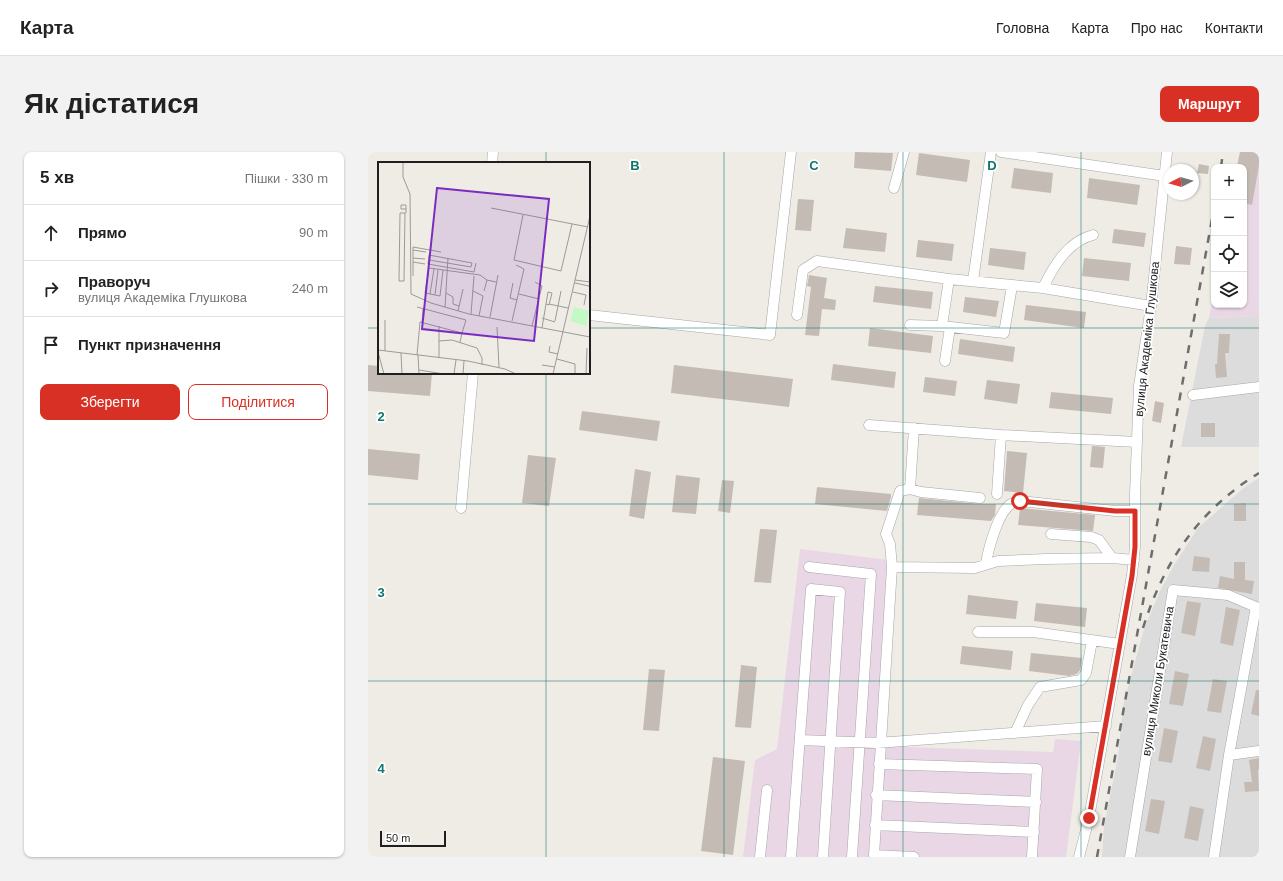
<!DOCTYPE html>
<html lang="uk">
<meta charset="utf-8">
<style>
:root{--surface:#fff;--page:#f2f2f2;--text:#222;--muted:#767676;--line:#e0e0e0;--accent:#d93025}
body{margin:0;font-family:Helvetica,sans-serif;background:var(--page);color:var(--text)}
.controls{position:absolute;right:12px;top:12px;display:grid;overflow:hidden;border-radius:8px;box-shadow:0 1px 3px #0004}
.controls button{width:36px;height:36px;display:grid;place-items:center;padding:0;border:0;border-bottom:1px solid var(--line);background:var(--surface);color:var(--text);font:20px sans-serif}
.compass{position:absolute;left:795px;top:12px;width:36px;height:36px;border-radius:50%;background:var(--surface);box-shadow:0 1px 3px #0004;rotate:264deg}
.scale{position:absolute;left:12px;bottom:10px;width:66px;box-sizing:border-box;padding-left:4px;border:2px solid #1f1f1f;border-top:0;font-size:11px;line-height:14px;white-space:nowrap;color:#1f1f1f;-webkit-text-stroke:3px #fff;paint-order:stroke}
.stop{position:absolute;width:12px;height:12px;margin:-9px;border:3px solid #d93025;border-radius:50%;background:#fff}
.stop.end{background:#d93025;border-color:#fff;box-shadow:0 1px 4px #0008}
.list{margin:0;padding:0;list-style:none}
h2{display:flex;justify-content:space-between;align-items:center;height:52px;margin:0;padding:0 16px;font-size:17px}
h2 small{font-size:13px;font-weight:400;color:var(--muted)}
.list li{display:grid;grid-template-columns:26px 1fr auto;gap:12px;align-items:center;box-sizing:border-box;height:56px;padding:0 16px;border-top:1px solid var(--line)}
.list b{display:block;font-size:15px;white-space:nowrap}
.list p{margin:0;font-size:13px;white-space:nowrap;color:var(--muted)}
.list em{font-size:13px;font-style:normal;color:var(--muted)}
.actions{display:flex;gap:8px;padding:12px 16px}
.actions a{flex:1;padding:9px 0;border:1px solid var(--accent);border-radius:8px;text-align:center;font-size:14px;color:var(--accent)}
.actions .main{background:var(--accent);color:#fff}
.icon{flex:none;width:22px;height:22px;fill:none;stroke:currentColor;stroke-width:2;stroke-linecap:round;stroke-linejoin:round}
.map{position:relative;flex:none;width:891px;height:705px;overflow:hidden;border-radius:8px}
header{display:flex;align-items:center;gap:24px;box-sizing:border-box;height:56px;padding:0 20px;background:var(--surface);border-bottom:1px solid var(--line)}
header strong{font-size:19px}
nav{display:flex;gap:22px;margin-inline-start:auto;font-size:14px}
.intro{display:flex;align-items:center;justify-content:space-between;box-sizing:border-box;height:96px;padding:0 24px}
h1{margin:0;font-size:28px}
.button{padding:10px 18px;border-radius:8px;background:var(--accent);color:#fff;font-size:14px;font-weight:700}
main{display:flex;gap:24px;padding:0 24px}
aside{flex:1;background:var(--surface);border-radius:8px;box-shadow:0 1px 3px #0004}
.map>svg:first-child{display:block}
.residential{fill:#dddcdc}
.industrial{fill:#e9d7e6}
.building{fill:#c4bbb4}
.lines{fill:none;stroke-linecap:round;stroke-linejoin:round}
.minor-casing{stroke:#a6a6a6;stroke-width:11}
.minor{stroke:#fff;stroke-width:10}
.rail{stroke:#6d6d6d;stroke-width:2.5;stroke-dasharray:8 8;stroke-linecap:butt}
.route{stroke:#d93025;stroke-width:5}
.grid{fill:none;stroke:#0f766e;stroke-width:1;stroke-opacity:0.55}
.labels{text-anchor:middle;stroke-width:3.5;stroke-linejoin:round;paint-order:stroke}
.street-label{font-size:12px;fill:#1f1f1f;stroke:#fff}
.inset-road{fill:none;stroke:#9c9a96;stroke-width:1}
.view{fill:#7b2cbf;fill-opacity:0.15;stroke:#7b2cbf;stroke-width:2}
.inset-edge{fill:none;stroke:#1f1f1f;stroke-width:2}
.grid-label{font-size:13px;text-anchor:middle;font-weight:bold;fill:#0f766e;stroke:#fff;stroke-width:3.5;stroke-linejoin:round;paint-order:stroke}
</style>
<header>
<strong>Карта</strong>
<nav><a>Головна</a><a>Карта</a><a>Про нас</a><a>Контакти</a></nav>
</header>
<div class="intro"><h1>Як дістатися</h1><a class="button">Маршрут</a></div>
<main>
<aside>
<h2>5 хв<small>Пішки · 330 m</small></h2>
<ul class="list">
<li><svg class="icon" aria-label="ahead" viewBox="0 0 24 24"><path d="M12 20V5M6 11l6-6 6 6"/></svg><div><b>Прямо</b></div><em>90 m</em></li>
<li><svg class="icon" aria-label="right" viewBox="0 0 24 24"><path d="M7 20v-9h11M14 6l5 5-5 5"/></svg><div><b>Праворуч</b><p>вулиця Академіка Глушкова</p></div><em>240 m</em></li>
<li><svg class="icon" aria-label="arrive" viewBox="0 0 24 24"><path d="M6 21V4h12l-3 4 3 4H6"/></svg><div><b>Пункт призначення</b></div></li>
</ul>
<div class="actions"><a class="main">Зберегти</a><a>Поділитися</a></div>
</aside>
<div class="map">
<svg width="891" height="705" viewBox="0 0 891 705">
<rect width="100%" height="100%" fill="#efece5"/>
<path class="residential" d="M891,164v131h-78l24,-121 4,-8z
M891,326v379h-157l2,-31 14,-69 5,-51 21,-77 16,-38 14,-26 24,-37 48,-42z"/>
<path class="industrial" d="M872,0h19v164l-50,2 5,-26v13h30v-138h-7z
M432,397l89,11 -12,186 176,6 2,-13 26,2 -15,116h-323l12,-97 22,-11z"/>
<path class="building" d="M487,0l38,1 -2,18 -37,-3z
M872,0h19v13l-7,40 -8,-2v-36h-7z
M551,1l51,7 -3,22 -51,-7z
M831,12l10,2 -1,8 -11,-1z
M646,16l39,5 -2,20 -40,-5z
M721,26l51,7 -3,20 -50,-7z
M430,47l16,1 -3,31 -16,-1z
M478,76l41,5 -2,19 -42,-4z
M746,77l32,4 -2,14 -32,-4z
M550,88l36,4 -2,17 -36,-4z
M808,94l16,2 -2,17 -16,-1z
M622,96l36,4 -2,18 -36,-5z
M716,106l47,5 -2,18 -47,-5z
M441,123l18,3 -3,20 12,2 -1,10 -13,-1 -3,27 -14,-1 6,-48 -4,-1z
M507,134l58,6 -2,17 -58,-7z
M597,145l34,4 -3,16 -33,-5z
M658,153l60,7 -2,16 -60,-8z
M502,176l63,8 -2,17 -63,-7z
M851,182h11l-1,19h-4l2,24 -11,1 -1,-14h2z
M592,187l55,8 -2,15 -55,-8z
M465,212l63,8 -2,16 -63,-8z
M0,213l11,1v7h53l-2,23 -62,-5z
M306,213l119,14 -4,28 -118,-14z
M557,225l32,4 -2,15 -32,-4z
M619,228l33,4 -3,20 -33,-5z
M683,240l62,6 -2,16 -62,-6z
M787,249l9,2 -3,20 -9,-2z
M214,259l78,10 -3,20 -78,-11z
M833,271h14v14h-14z
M724,294l13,1 -2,21 -13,-1z
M0,297l52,5 -2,26 -50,-5z
M639,299l20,2 -4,40 -19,-2z
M160,303l28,3 -7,48 -27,-3z
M267,317l16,3 -7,47 -15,-3z
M308,323l24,3 -4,36 -24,-2z
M354,328l12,1 -4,32 -12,-2z
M449,335l74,7v3l-4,14 -72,-7z
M551,346l60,6h17l-1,11 -4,6 -74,-6z
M878,351v18h-12v-17z
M652,356l75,7 -2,16 -75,-6z
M392,377l17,1 -6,53 -17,-1z
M826,404l16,2 -1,14 -17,-1z
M866,410h11v18l9,1 -2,13 -34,-6 2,-12 14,3z
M600,443l50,6 -2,18 -50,-5z
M819,449l14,2 -6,33 -14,-3z
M668,451l51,5 -2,19 -51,-6z
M858,455l14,3 -7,36 -13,-3z
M594,494l51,5 -2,19 -51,-6z
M663,501l51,5 -2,12 -3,4 -8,2 -40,-5z
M373,513l16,2 -6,61 -16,-1z
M281,517l16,1 -6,61 -16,-1z
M807,519l14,3 -6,32 -14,-2z
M845,527l14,2 -6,32 -14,-2z
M888,538h3v26l-8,-2z
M796,576l14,3 -6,32 -14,-2z
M835,584l13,3 -6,32 -14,-3z
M345,605l32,4 -12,94 -32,-4z
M891,606v11l-1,1 1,21 -14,1 -1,-10h8l-3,-22z
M783,647l14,2 -6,33 -14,-3z
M822,654l14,3 -6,32 -14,-3z"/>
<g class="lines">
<g class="minor-casing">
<path id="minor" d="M633,0l164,24
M124,11l1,-11
M526,36l10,-36
M605,129l18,-129
M675,136c10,-21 25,-47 50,-53
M221,163l181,20 21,-183
M429,163l6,-45 14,-9 132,18 94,9 108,18
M542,173l32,1 62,7 8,-47
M574,174l7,-47
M577,209l5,-34
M825,243l66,-8
M501,273l132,10 136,7
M546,276l-4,61 11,3 59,6
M542,337l-10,2 -14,43 4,10 2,23 -18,288 40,2
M629,342l4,-59
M93,356l12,-135
M683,382l40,3 8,3 13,18
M618,412c2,-14 12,-52 25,-60 2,-2 7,-2 9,-3l95,10h20
M441,415l62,7 -19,283
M524,415l83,1 23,-7 47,-2 67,-1 22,2
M610,480h55l87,12
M647,581l13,-28 12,-18 41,-7 5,-7 6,-32
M432,588l77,3 229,-17
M861,603l30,-4
M511,612l158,5 -5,88
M508,643l160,7
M507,673l159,7
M392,705l7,-67
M423,705l20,-268 29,3 -17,265
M711,705l10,-39 43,-243 3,-28v-52l4,-109 12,-80 16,-154
M762,705l43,-267 55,5 28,12
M846,705l15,-102 27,-148 3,1"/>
</g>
<use href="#minor" class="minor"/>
<path class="rail" d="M853,15l2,-15
M775,476c21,-67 56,-118 116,-155
M729,705l117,-649"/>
</g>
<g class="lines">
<path class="route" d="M652,349l95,10h20v36l-3,29 -43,242"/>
</g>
<path class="grid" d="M178,0v11M356,0v705M535,0v705M713,0v705M0,176h11M221,176h670M178,221v484M0,352h891M0,529h891"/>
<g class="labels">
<g class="street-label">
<text transform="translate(779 187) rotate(-84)" y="4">вулиця Академіка Глушкова</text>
<text transform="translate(790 529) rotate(-81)" y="4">вулиця Миколи Букатевича</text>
</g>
</g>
<g transform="translate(10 10)">
<rect width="212" height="212" fill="#efece5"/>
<path d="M196,145l15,4 -3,15 -16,-5z" fill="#c2f9c5"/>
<path class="inset-road" d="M25,0v15l7,17 1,100 20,9 38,11 121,23M113,46l97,19M22,51h5l-1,68h-5zM28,51v-8h-5v4h5M145,53l-9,45 47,11 11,-47M35,88l13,2M35,96l12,1M51,98l42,7 1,-4 -43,-8 -1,9 46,8 2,-9M35,100l12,2M65,108l-3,26 -15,-3 4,-25 51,7 7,5M35,114v-29l28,5M197,118l15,2M135,121l-3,15 7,2M197,121l14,3 1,3M95,129l10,5 -4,20M106,129l3,-11 9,2M195,130l13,3 -2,10M68,131l7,4v7l6,2M52,132l4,-25M141,132l20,5M57,133l3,-25M168,142l3,1 3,-12 -4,-1M171,142l19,4M180,144l3,-15M39,145l49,13 -4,13M67,145l3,-49M80,149l5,-22M93,152l3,-38M112,155l8,-42M164,156l13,4M7,158v31M134,159l12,-52 -8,-4M177,159l3,-15M44,160l1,-13M154,164l10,-40 -7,-4M119,165l2,40M164,166l6,-36M61,179l13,-1 25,8 5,10v7M172,184l-1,6 9,2M0,188l90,11 37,8 11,5M0,190l6,22M23,191l1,21M39,193l3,-33 42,11 -2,9M40,193l1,19M61,196v-32M179,197l18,5v9M164,203l13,2M41,208l25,4M76,212l2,-14M85,212l1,-13M175,212l37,-158M208,212l1,-26"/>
<path class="view" d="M59,26l112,11 -15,142 -112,-12z"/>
<rect width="212" height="212" class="inset-edge"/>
</g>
<g class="grid-label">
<text x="267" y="18">B</text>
<text x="446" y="18">C</text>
<text x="624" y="18">D</text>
<text x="13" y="269">2</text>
<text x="13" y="445">3</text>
<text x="13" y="621">4</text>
</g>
</svg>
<div class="controls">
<button>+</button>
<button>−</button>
<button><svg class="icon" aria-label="locate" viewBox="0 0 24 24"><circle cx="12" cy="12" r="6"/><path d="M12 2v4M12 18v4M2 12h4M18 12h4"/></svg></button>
<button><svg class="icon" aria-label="layers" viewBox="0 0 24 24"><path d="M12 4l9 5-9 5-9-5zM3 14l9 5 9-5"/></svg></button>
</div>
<svg class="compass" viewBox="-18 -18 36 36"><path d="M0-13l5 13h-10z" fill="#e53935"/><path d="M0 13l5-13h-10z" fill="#767676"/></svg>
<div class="scale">50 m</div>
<div class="stop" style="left:652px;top:349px"></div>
<div class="stop end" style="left:721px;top:666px"></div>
</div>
</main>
